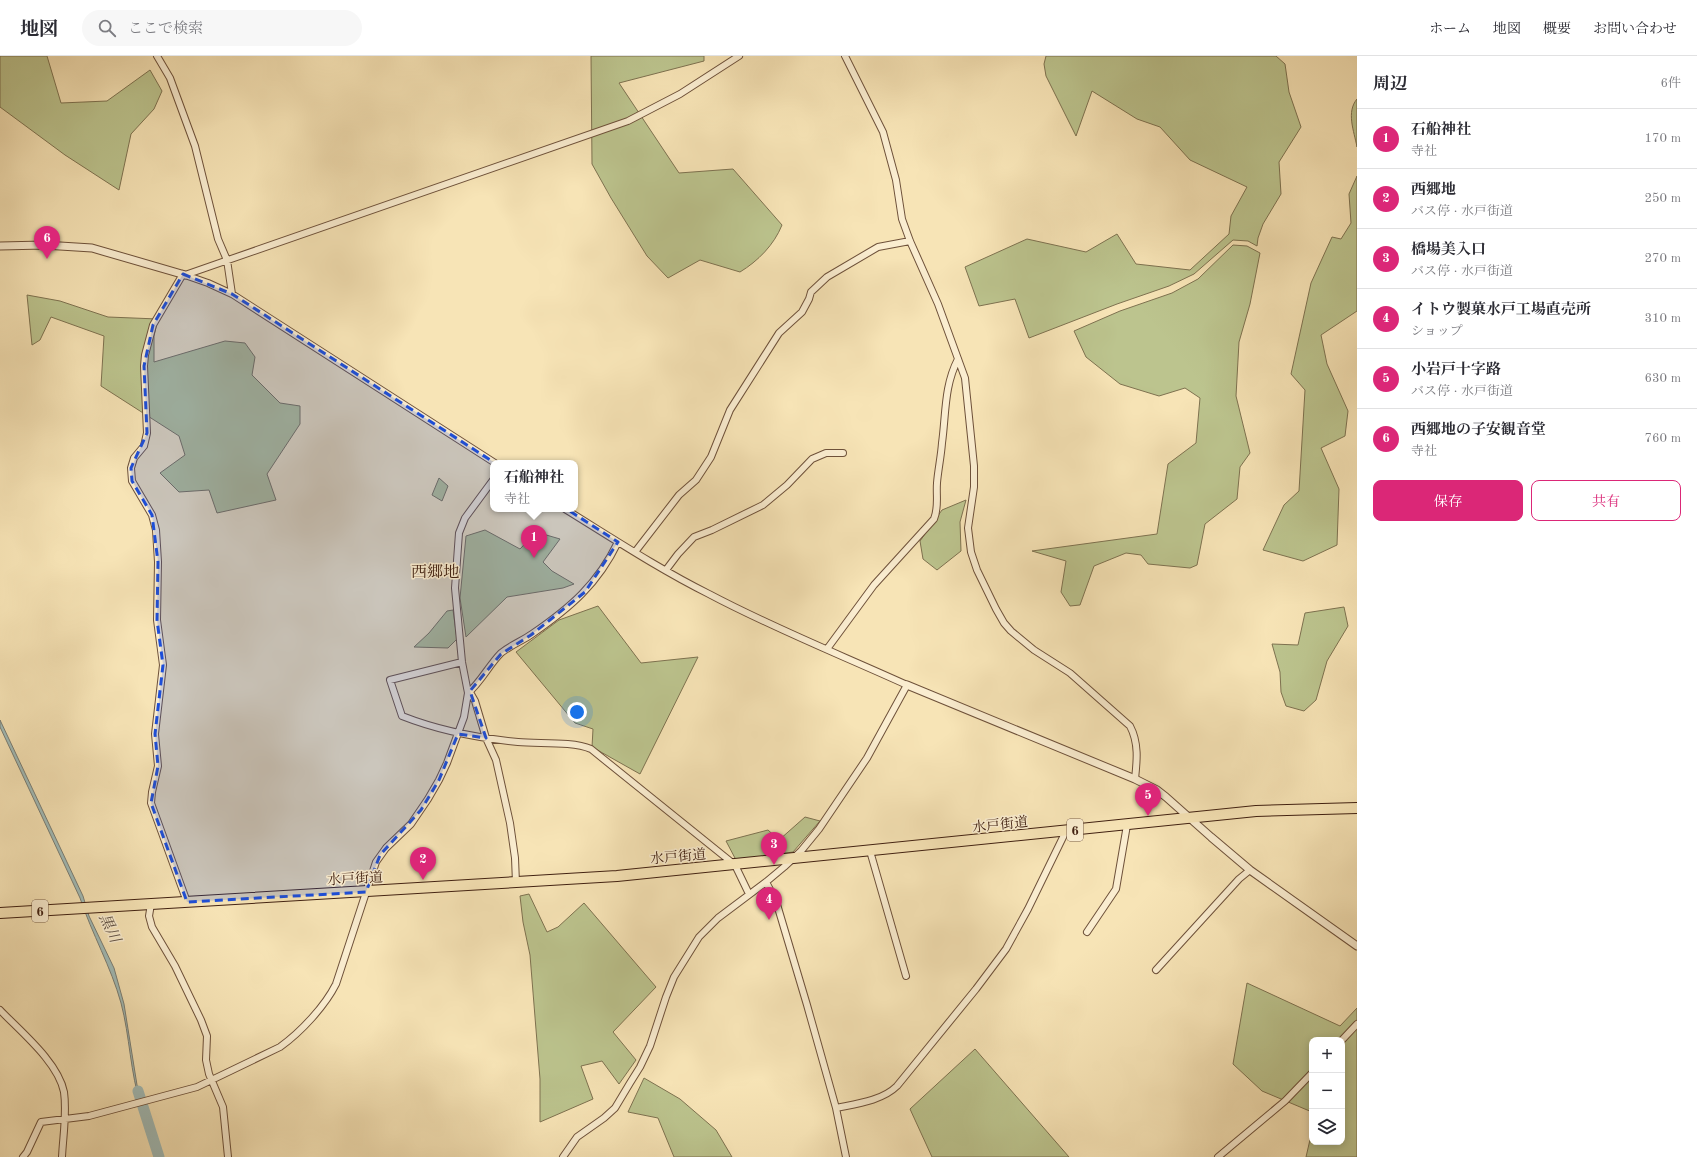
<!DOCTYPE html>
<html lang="ja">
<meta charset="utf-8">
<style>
:root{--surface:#fff;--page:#f7f7f7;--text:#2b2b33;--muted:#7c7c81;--line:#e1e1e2;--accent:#db2777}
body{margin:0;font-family:"Old Standard TT","Noto Serif JP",serif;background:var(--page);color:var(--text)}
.controls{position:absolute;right:12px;bottom:12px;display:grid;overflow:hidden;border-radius:8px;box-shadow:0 2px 10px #0003}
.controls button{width:36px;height:36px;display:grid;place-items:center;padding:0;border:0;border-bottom:1px solid var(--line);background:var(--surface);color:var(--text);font:20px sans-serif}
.you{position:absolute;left:577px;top:656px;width:14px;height:14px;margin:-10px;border:3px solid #fff;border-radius:50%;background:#1a73e8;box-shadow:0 0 0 6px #1a73e833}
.badge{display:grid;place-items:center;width:26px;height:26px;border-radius:50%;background:var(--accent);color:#fff;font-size:13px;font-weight:700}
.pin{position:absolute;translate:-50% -33px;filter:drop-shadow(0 1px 2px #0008)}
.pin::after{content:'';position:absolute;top:21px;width:14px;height:12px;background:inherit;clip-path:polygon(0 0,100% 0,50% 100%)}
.popup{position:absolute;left:490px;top:404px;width:88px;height:52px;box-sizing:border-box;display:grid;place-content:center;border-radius:8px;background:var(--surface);filter:drop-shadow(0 1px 3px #0005);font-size:13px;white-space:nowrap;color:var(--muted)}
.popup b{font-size:15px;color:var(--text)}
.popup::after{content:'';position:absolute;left:50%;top:100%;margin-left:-8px;border:8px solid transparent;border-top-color:var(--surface)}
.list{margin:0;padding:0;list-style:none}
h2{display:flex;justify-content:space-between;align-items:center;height:52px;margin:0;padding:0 16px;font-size:17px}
h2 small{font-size:13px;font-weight:400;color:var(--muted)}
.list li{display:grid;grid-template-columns:26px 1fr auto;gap:12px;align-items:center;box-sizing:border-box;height:60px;padding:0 16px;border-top:1px solid var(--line)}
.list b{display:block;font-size:15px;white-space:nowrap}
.list p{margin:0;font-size:13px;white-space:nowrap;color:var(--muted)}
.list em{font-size:13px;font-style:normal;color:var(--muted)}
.actions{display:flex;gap:8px;padding:12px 16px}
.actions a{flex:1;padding:9px 0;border:1px solid var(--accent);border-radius:8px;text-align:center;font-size:14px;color:var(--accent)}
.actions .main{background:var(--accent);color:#fff}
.icon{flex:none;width:22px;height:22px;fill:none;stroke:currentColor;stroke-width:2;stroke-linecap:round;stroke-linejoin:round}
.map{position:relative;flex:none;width:1357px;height:1101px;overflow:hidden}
header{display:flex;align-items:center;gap:24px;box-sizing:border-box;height:56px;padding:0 20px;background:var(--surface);border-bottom:1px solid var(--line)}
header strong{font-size:19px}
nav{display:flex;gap:22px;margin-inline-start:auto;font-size:14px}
.search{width:280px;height:36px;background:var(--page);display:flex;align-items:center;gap:10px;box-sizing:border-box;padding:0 14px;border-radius:22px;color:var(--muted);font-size:15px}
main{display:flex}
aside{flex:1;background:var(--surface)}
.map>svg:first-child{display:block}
.green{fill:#bcc48e;stroke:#7e7250}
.water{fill:#a1bcb8;stroke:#7a7e75}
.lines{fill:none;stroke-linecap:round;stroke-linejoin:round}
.river{stroke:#a1bcb8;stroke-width:11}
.minor-casing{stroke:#6e513a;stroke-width:8}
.tertiary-casing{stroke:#6e513a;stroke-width:9}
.trunk-casing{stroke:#402011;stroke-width:12}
.minor{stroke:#faedd0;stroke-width:6}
.tertiary{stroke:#faedd0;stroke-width:7}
.trunk{stroke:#f7e4b6;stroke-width:10}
.marked{fill:#1d4ed8;fill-opacity:0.2;stroke:#1d4ed8;stroke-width:3;stroke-dasharray:8 5;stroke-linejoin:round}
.labels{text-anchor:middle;stroke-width:3;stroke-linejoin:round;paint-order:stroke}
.shield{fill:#faedd0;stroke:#785e4a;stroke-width:1}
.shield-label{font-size:13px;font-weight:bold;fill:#402011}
.street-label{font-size:14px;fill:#402011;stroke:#faedd0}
.water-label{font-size:15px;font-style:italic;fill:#5d4f43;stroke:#faedd0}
.quarter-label{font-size:16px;fill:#402011;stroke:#faedd0}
</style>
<header>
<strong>地図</strong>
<div class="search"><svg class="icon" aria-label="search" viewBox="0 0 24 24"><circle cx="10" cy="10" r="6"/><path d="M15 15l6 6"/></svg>ここで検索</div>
<nav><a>ホーム</a><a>地図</a><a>概要</a><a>お問い合わせ</a></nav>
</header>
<main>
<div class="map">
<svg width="1357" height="1101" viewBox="0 0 1357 1101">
<rect width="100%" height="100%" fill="#f7e4b6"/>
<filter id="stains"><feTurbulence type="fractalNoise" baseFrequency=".005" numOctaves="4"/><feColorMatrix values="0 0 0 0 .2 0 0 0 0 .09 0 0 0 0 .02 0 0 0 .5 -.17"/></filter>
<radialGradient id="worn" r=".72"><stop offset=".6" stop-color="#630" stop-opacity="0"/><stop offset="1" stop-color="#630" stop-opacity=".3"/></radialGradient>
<path class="green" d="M0,0h47l14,47 46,-2 43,-31 12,21 -8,18 -23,25 -12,56 -54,-35 -65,-48z
M591,0h113v5l-85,22 60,90 54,-4 49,56c-8,20 -24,36 -42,47l-40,-12 -32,18 -21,-22 -36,-58 -19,-34z
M1046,0h230l9,8 4,28 12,35 -22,35 2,32 -18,30 -5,14 -1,8 -9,-5 -15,-1 -39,34 -25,12 -52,18 -88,34 -14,-39 -36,7 -14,-39 62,-28 59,13 31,-18 19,30 54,6 39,-36 2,-18 16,-29 -57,-27 -30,-33 -23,-8 -45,-28 -16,45 -30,-60 -2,-12z
M1357,43v48c-3,-16 -11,-35 0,-48z
M1357,120v135l-36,24 6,29 21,47 -3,25 -24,12 18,41 -2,56 -34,16 -40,-11 21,-45 15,-14 6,-101 -14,-16 20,-91 21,-46 9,2 10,-16 -2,-29z
M1233,189l14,1 13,7 -10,51 -11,38 -3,54 14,57 -10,14 -3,32 -32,25 -8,41 -7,3 -42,-4 -7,-9 -15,-2 -32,13 -14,39 -10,1 -9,-14 5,-31 -34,-10 125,-17 11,-70 28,-21 4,-45 -15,-10 -26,8 -39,-12 -34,-27 -12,-26 46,-20 52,-18 26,-14z
M27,239l33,6 48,16 50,2 -4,17v26l71,-21 20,2 10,14 -3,18 28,28 20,3v18l-33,50 9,26 -59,13 -8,-23 -30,2 -19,-19 25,-18 -6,-19 -78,-50 3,-50 -53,-19 -11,23 -8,5z
M439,422l9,8 -6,15 -10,-6z
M966,444l-6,22 1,29 -24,19 -14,-11 -3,-18 22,-31z
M485,474l35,19 16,-17 24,7 -17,23 9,9 22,13 -11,4 -56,9 -41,40 -6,-39 6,-62z
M598,550l43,57 57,-6 -58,117 -48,-27 1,-18 -18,-6 -59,-71 43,-32z
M1344,551l4,19 -21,35 -11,39 -12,11 -18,-5 -5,-14 -1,-20 -8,-28 26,1 7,-32z
M453,554l4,29 -9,9 -34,-1 15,-14 18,-22z
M805,761l15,4 -27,31 -57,8 -10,-19 42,-11 11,10z
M529,838l18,38 11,-5 26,-24 72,84 -43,45 23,28 -17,24 -17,-23 -21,5 12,33 -53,23v-43l-10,-124 -7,-33 -3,-26z
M1247,927l93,43 17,-18v149h-51l6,-26v11h30v-102h-30v72l-50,-21 -29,-27z
M975,993l94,108h-137l-22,-48z
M644,1022l36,21 36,31 16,27h-58l-16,-39 -30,-6z"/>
<path class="water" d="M0,664l83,176 6,20 25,52 10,36 13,81 7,20 -3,1c-11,-34 -11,-69 -20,-103 -10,-36 -29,-69 -41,-105l-80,-171z"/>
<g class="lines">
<path class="river" d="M138,1035l21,66"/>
<g class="minor-casing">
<path id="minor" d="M157,0l13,22 25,68 23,93 9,21 5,34
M845,0l38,76 13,48 6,39 8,22 28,63 27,74 9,88v21l-6,41 3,24 6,18 19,39 8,14 7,8 23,19 36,23 60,53c9,17 7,35 5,53
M183,218l-30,51 -8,30 -1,11 3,67 -3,13 -10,12 -3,10 1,13 20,34 4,15 2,32 -1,58 6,45 -8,69 3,32 -6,26 -1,11 36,99
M185,219l443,-154 52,-27 59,-38
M185,219l23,8 24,11 263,169
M635,496l44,-57 17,-15 15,-23 19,-47 49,-77 23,-21 7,-13 2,-7 16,-15 51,-30 32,-6
M666,514l12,-16 16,-17 18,-7 51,-25 24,-20 25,-26 14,-6h17
M827,593l47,-64 60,-66c5,-12 2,-23 3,-36 1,-13 4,-26 5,-40 4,-29 2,-57 16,-84
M462,606l-72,18 12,36c38,15 75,22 116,26 21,2 54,-1 73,7l144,116 14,29
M870,795l36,125
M766,826l10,19 31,104 29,103 10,49
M516,827l-1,-25 -5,-35 -14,-63 -10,-22 -11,-37 -4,-7 -3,-1c13,-11 21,-28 33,-40 10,-8 21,-12 31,-19 38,-26 66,-50 86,-92
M151,848l-2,12 3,11 23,39 26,54 6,16 -1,24 3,14 14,33 5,50
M1087,876l29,-43 11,-64
M1156,914l83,-91 11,-9
M0,954c21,22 58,52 64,82 3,21 -1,44 -2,65
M1342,984l15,-16
M836,1052c19,-4 46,-7 61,-22l79,-97 30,-40 22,-40 38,-78
M23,1101l4,-5 14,-30 48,-6 108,-29 83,-40c21,-15 45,-41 56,-63l40,-122 10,-14 25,-24 17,-25 11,-19 8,-17 17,-46 4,-24 -6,-31 -7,-74 4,-55 6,-15 28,-38
M563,1101l14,-20 27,-19 11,-10 15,-25 10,-16 10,-21 16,-49 8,-20 25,-40 19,-19 48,-36 18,-15 17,-16 18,-22 48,-71 40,-73c-66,-30 -134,-57 -198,-91 -50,-25 -97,-56 -144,-85
M1218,1101l67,-56 27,-28"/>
</g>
<g class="tertiary-casing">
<path id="tertiary" d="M0,190l44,-1 48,3 93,27
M907,629l228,94 22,11 9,7 45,40 39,33 107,76"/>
</g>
<g class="trunk-casing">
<path id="trunk" d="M0,857l617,-37 639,-65 101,-3"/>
</g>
<use href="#minor" class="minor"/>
<use href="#tertiary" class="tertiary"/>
<use href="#trunk" class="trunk"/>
</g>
<path class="marked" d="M183,218l49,20 386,248 -33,50 -54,43 -30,19 -31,37 16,47 -28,-4 -19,46 -18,30 -41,45 -14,37 -179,10 -36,-99 7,-37 -3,-32 8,-69 -6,-45 1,-58 -6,-47 -20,-34 -1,-13 16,-35 -3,-67 9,-41z"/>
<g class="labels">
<g class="shield">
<rect x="1067" y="763" width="16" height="22" rx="3"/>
<rect x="32" y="844" width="16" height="22" rx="3"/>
</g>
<g class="shield-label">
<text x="1075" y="779">6</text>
<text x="40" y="860">6</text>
</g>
<g class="street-label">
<text transform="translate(1000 768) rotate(-6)" y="5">水戸街道</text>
<text transform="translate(678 800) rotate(-5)" y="5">水戸街道</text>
<text transform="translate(355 822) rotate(-3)" y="5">水戸街道</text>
</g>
<g class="water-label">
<text transform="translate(110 872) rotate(65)" y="5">黒川</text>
</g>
<g class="quarter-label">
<text x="435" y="521">西郷地</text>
</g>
</g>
<rect width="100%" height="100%" filter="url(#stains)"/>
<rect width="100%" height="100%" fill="url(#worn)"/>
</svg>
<div class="controls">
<button>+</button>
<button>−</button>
<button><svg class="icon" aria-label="layers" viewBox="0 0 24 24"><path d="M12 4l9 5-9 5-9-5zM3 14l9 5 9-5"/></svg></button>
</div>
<div class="you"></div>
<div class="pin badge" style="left:534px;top:502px">1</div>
<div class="popup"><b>石船神社</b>寺社</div>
<div class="pin badge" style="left:423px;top:824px">2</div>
<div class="pin badge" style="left:774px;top:809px">3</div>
<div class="pin badge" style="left:769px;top:864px">4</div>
<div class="pin badge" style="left:1148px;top:760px">5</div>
<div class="pin badge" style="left:47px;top:203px">6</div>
</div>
<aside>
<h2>周辺<small>6件</small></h2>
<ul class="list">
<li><span class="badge">1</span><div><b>石船神社</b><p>寺社</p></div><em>170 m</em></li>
<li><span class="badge">2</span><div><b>西郷地</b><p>バス停 · 水戸街道</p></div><em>250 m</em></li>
<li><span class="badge">3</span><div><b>橋場美入口</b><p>バス停 · 水戸街道</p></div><em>270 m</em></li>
<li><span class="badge">4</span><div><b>イトウ製菓水戸工場直売所</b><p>ショップ</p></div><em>310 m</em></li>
<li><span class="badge">5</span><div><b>小岩戸十字路</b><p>バス停 · 水戸街道</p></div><em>630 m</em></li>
<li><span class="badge">6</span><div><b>西郷地の子安観音堂</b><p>寺社</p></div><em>760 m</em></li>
</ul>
<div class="actions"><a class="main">保存</a><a>共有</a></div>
</aside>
</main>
